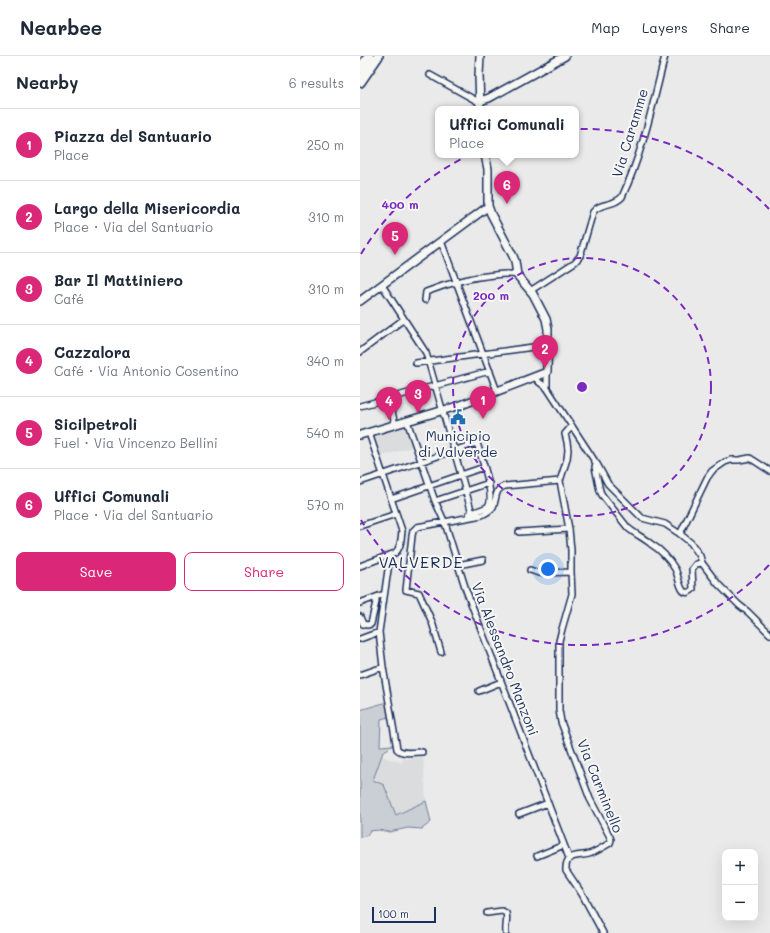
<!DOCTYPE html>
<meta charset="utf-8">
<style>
:root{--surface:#fff;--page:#f2f2f3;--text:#1f2937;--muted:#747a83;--line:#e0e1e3;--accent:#db2777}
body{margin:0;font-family:Mali,sans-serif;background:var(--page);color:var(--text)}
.controls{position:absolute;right:12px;bottom:12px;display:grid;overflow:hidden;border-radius:8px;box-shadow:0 4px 16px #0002}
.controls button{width:36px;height:36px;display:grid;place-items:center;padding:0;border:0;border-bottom:1px solid var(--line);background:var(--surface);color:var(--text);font:20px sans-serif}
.scale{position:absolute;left:12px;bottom:10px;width:64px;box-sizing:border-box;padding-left:4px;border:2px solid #1b2f5e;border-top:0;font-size:11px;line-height:14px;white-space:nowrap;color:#1b2f5e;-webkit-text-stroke:3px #f6f6f2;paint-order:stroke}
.you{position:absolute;left:188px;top:513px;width:14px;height:14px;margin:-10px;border:3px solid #fff;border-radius:50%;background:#1a73e8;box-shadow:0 0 0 6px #1a73e833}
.badge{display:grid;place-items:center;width:26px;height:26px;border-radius:50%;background:var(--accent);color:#fff;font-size:13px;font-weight:700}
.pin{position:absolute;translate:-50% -33px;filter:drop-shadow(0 1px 2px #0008)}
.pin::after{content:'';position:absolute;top:21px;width:14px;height:12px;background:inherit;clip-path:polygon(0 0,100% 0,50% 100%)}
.popup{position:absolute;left:75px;top:50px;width:144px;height:52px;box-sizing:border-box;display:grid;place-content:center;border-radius:8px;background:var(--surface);filter:drop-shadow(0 1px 3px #0005);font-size:13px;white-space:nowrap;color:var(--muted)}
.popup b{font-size:15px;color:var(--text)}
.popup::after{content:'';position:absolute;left:50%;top:100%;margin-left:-8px;border:8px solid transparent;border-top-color:var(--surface)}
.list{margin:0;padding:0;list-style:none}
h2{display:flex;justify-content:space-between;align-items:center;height:52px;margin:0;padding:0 16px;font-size:17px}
h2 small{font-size:13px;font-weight:400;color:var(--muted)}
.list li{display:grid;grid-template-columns:26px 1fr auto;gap:12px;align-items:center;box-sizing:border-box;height:72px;padding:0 16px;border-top:1px solid var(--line)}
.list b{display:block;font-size:15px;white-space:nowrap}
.list p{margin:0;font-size:13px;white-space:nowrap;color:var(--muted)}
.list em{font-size:13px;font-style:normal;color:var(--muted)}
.actions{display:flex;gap:8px;padding:12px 16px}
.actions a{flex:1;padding:9px 0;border:1px solid var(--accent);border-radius:8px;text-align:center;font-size:14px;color:var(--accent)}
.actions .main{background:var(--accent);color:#fff}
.map{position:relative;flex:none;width:410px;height:877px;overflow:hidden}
header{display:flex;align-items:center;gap:24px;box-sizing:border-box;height:56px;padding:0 20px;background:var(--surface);border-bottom:1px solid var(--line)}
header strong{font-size:19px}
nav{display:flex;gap:22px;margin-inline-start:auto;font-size:14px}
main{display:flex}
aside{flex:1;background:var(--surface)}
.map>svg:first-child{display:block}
.built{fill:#dadcde}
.green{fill:#caced5;stroke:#727e9a}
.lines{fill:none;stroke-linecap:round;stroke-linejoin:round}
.street-casing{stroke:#1b2f5e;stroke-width:8}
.secondary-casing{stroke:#1b2f5e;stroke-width:10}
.highway-casing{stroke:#1b2f5e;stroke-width:12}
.street{stroke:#f6f6f2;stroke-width:5}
.secondary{stroke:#f6f6f2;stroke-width:7}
.highway{stroke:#f6f6f2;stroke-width:9}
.ring{fill:none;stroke:#7b2cbf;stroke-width:2;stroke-dasharray:7 5}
.labels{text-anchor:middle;stroke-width:4;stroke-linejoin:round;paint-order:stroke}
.street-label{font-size:14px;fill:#1b2f5e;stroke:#f6f6f2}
.poi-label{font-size:14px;fill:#1b2f5e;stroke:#f6f6f2}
.quarter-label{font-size:16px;letter-spacing:1px;fill:#1b2f5e;stroke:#f6f6f2}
.centre{fill:#7b2cbf;stroke:#f6f6f2;stroke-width:2}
.ring-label{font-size:12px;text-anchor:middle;font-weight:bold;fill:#7b2cbf;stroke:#f6f6f2;stroke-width:4;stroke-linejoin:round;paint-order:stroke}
</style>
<header>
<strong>Nearbee</strong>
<nav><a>Map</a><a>Layers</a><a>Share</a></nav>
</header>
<main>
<aside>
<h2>Nearby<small>6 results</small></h2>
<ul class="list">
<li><span class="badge">1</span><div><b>Piazza del Santuario</b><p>Place</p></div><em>250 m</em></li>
<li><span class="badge">2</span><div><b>Largo della Misericordia</b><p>Place · Via del Santuario</p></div><em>310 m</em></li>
<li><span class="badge">3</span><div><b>Bar Il Mattiniero</b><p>Café</p></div><em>310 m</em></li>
<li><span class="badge">4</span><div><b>Cazzalora</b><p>Café · Via Antonio Cosentino</p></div><em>340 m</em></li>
<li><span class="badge">5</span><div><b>Sicilpetroli</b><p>Fuel · Via Vincenzo Bellini</p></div><em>540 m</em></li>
<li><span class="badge">6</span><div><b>Uffici Comunali</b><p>Place · Via del Santuario</p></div><em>570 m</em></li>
</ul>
<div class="actions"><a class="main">Save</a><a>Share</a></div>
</aside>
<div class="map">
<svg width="410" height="877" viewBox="0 0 410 877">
<rect width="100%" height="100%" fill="#e9eae9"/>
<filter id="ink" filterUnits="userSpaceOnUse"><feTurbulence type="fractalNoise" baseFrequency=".025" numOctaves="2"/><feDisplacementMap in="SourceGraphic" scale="8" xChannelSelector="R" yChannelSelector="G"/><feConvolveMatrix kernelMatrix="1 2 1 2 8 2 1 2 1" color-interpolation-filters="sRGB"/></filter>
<g filter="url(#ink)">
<path class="built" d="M45,370l7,21 -33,10 -7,-21z
M21,700l19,6v1l1,1 2,-5 20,-2 3,44 -30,14 -12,-30 -11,-5z"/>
<path class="green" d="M27,646l2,15 -8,2 -1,27 13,-1 -10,7 -10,28 11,5 12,30 30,-14 5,21 -9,7 -14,-1 -19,4 -10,-2 -9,1 -4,5 -6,1v-127z"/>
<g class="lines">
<g class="street-casing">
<path id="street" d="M70,19l47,26h3
M81,185l56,150
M22,229l44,68 46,160
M170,235l45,-29 5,-6 13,-44c7,-10 20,-5 29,-15 21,-45 31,-94 43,-141
M65,244l1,-8c23,-9 44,-15 68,-17 7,-1 15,-2 23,0
M0,296l44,-33
M56,307l132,-18
M187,316v16
M175,321l4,5 8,6 49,75 -1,4 5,24 2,4 26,33c7,6 16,10 23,16 10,6 18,15 24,25 4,6 5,33 18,20l-1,-20 4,-5 6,-1 16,21 21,21 9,7 22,22
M29,342l6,27
M0,350l130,-35
M47,365l28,80 10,22 21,67 103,268
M212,370l-7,8 2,8 1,8 -1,9 -7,22 9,48 2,21v22l1,22 -10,35 -3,12v69l2,12 29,77 20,38 1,3 -1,3c-7,4 -14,9 -21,11 -11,3 -24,-1 -23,16l16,24 21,39
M237,408l11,20 34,34 23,6 15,10 11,9 9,13 2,7
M0,426l117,-39c3,11 20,56 10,64 -4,2 -13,5 -18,7
M31,443l93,-32
M75,445l54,-18
M0,470l36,-12
M159,476l50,-3
M320,478l27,-56 5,-7 13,-9 6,-2h8l11,-2 20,13
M30,500l-11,76 4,35 14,82c6,6 17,3 25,3
M98,509l25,-5
M0,510l35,-13c6,-5 6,-14 7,-22l-33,-98
M170,514l9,3 32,-1
M0,547l24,-9
M0,561l3,7 4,1 4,-1 5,-22v-5
M0,583l19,-7
M81,596l-9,-30 -13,-29 -13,-3 6,-54 1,-5 4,-4 65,-12c4,-2 8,-4 11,-8 4,-8 1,-18 12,-21l55,-5
M0,619l23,-8
M119,635l22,-9
M159,758l29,-11
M177,800l27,-11
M127,857l15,-2 4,2c2,6 -1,13 0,20"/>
</g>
<g class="secondary-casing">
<path id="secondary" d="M120,45l9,-3 76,-42
M120,53l-1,-34 1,-19
M0,245l126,-93 2,-2
M0,379l101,-30 86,-33 1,-43 -2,-10 -13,-25 -16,-19 -2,-14 -2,-5 -22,-42 -3,-8v-37l-3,-14"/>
</g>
<g class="highway-casing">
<path id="highway" d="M0,13l9,-13
M0,26l18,-26"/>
</g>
<use href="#street" class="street"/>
<use href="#secondary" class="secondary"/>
<use href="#highway" class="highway"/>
</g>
</g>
<g class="ring">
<circle cx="222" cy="331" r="129"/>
<path d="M409 509A258 258 0 0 1 1 464M1 198A258 258 0 0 1 409 153"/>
</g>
<defs>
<g id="civic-bare" transform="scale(1.2)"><path d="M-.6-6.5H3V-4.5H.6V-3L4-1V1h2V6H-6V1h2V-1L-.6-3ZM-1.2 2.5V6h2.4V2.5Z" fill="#1f6fb2" stroke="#f6f6f2" stroke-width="2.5" paint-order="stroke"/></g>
</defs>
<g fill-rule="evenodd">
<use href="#civic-bare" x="98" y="361"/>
</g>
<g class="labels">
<g class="street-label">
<text transform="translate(270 77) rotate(-73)" y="5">Via Caramme</text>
<text transform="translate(145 603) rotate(69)" y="5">Via Alessandro Manzoni</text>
<text transform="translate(240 730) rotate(68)" y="5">Via Carminello</text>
</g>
<g class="poi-label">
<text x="98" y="385">Municipio<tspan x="98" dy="16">di Valverde</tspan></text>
</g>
<g class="quarter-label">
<text x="61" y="512">VALVERDE</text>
</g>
</g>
<circle cx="222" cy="331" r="6" class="centre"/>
<g class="ring-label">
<text x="40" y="153">400 m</text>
<text x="131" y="244">200 m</text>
</g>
</svg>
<div class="controls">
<button>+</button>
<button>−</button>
</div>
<div class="scale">100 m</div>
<div class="you"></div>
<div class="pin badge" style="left:123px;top:363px">1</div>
<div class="pin badge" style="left:185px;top:312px">2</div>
<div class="pin badge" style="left:58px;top:357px">3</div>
<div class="pin badge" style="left:29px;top:364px">4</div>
<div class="pin badge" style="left:35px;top:199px">5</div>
<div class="pin badge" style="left:147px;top:148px">6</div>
<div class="popup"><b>Uffici Comunali</b>Place</div>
</div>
</main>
